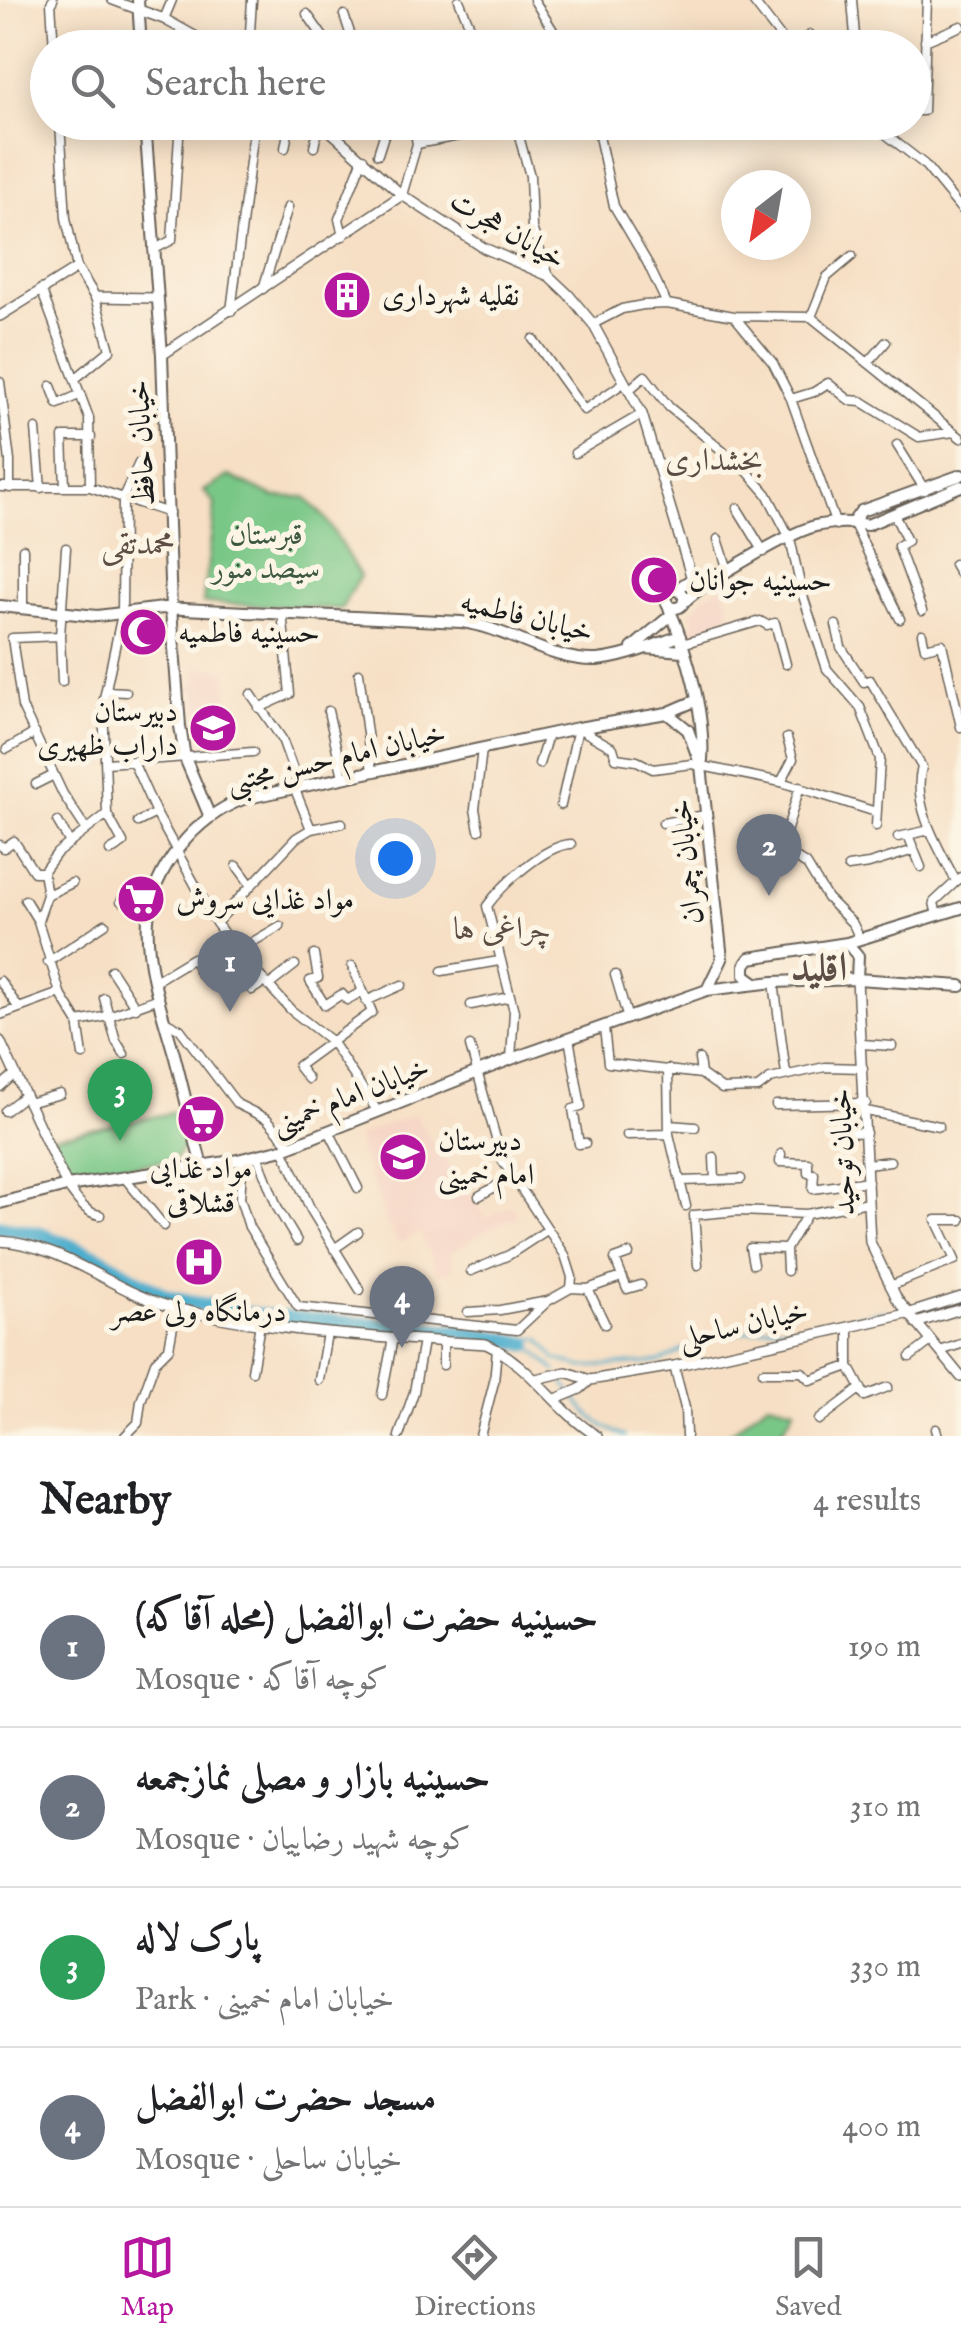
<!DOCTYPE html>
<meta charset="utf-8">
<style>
:root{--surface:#fff;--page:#f2f2f2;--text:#202124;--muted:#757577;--line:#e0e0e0;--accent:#b5179e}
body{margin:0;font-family:"IM FELL English",Amiri,serif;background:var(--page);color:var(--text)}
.compass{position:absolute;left:721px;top:170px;width:90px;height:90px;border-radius:50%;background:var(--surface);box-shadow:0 5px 25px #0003;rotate:211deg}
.you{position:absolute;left:395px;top:858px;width:35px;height:35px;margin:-25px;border:8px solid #fff;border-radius:50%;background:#1a73e8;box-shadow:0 0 0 15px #1a73e833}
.badge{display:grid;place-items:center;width:65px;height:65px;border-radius:50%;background:var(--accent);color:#fff;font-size:32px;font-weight:700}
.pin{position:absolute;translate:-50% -82px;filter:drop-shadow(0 2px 5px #0008)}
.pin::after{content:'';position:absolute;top:52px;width:35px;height:30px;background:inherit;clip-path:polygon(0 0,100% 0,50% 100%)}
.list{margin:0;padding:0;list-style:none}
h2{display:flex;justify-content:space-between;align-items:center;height:130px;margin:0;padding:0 40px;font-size:42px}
h2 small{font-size:32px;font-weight:400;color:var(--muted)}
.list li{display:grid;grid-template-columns:65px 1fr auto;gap:30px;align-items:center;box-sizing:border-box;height:160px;padding:0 40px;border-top:2px solid var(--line)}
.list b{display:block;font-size:38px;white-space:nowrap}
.list p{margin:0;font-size:32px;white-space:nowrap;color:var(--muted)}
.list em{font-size:32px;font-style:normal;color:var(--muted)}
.icon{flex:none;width:55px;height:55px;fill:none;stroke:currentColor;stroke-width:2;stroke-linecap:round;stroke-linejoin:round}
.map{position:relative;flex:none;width:961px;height:1436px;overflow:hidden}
.search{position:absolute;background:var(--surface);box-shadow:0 5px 25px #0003;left:30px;right:30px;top:30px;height:110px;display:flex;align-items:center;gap:25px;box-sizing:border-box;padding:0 35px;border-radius:55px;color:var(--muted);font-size:38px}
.sheet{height:770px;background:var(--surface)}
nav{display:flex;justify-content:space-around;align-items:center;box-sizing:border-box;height:140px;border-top:2px solid var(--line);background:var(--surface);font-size:28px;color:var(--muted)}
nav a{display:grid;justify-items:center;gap:5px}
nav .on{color:var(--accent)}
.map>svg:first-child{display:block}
.built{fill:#f5d2c2}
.green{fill:#79c787;stroke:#4a7252;stroke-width:2.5}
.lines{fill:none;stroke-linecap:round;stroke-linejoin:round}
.stream{stroke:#4eaecd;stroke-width:2.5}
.river{stroke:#4eaecd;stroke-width:15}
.minor-casing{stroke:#686057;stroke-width:11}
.tertiary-casing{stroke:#686057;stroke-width:12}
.secondary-casing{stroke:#686057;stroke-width:14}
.minor{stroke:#fff;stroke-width:8}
.tertiary{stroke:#fff;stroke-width:9}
.secondary{stroke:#fff;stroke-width:10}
.labels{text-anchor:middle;stroke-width:10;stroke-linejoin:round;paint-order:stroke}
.street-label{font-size:30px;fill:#1c1c1c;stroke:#fcf5e5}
.poi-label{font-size:30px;fill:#1c1c1c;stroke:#fcf5e5;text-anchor:start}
.park-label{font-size:30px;fill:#3d5841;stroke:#fcf5e5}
.neighbourhood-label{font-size:32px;fill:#5d4e45;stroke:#fcf5e5}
.district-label{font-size:40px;font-weight:bold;fill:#5d4e45;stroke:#fcf5e5}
</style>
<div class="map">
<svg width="961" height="1436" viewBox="0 0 961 1436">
<rect width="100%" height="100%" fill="#fcf5e5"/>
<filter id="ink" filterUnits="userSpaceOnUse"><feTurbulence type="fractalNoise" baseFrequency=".01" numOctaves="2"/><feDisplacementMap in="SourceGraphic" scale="20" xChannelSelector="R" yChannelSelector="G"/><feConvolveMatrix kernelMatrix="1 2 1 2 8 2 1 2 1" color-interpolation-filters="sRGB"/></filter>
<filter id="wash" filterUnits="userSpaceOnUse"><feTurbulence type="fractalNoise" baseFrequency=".0048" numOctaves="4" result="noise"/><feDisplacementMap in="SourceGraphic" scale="40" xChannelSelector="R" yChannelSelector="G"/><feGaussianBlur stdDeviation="2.25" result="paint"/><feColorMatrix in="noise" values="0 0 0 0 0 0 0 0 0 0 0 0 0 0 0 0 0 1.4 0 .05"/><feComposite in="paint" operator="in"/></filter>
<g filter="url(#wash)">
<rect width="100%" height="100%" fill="#f6dfc4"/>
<path class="built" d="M723,586l11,40 -42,10v-24l13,-17z
M195,667l32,3 3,81 -32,1 -1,-61 -11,-1v-6h10z
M414,1115l73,103 25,-13 6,11 -25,10 -43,27 3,17 -15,4 -18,-42 -21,11 -13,-23 -30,-83z"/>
<path class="green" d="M229,476l45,21h31l21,22 34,57 -19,33 -138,-6 12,-99 -11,-13z
M181,1111l5,33 -12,16 -103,14 -19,-37z
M768,1402l27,6 -16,28h-53z"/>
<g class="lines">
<path class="stream" d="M923,1315l38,-13
M556,1371l-29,-27 6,-6 7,1 16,20 27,8 63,-4 15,-2 46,-22 67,-13 32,1 79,-17
M560,1378c21,28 31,46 65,58"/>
<path class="river" d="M0,1227l39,7 57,22 69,40 35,8 62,12 212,17 53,11"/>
</g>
</g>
<g filter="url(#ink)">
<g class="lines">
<g class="minor-casing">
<path id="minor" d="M53,0l-2,3 3,45
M112,0l27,10
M459,0l20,48
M534,0l30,48
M752,0l37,48
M852,0l4,48
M307,14l24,34
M344,15l11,33
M164,19l8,-19
M810,35l15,13
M925,41l36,-15
M249,48l3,-48
M301,48l1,-3
M914,111h9l4,-111
M60,122l6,96 11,50
M515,122l15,54 2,52 17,48
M596,122l18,84 33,56 20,42
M870,122l54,42 37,45
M224,123l31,5
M417,144l99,-19
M314,147l5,-25
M285,148l5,-26
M378,154l7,-22 -4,-10
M402,195l15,-51 -4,-22
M343,236l-4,-17 24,-61
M153,250l19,-10 8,-118
M41,289l48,129 1,69
M263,289l25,-82
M231,311l24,-189
M734,316l39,47 18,36 45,126
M811,317l16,-40 25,-21
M593,324l29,-15 21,-4 24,-1 67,12 77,1 150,121
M533,339l51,71 41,-28
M868,363l18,-21
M75,379l35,-29 -15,-53
M0,382l10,79v27
M51,386l7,18 23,-10
M630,389l15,-13 24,31 78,64 20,23 23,44 12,55 25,76 33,38 20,52 -4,67
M791,399l23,-7 14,-9 21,17 12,1 58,36 35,-5
M36,429l5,59
M897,445l28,45
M575,453l67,-39
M0,487h90l79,26
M65,487l-2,-50h28
M737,508l27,44
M894,514l13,27 -9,5 24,65
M853,522l47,97
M718,539l10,31
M66,548l-6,88 -48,2 10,69 41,87 23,35
M954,564l7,12
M23,606v-57
M836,625l5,22 23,35 6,-2 52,87c-11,37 17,82 34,114
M922,634l3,14 17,-4 19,83
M60,636l2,46
M682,644l78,-23 7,4 8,-2 11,41
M359,673l13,98
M107,691l19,1
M251,694l31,45 17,47
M259,708l31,-14 -8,-82
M328,711l15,66
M7,749l28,-16
M133,762l23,51 60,110 21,28 54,59 40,31 47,71
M107,763l146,-11
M539,764l9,-29
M781,782l12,-23 -6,-21
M36,784l18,-9
M800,786l-19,63 26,16 20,33 26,26 7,15
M294,787l17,42
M561,805l17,-77 35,20 3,10 21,3 16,8 39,-5 89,18 95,30
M107,814l16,29 -13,8
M58,822l12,21
M138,822l18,-9
M663,823l42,-8
M479,830l-4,-21 7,-60
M908,835l13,32
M898,837l32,-7
M0,845l4,3 10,-7 20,31h9
M237,866l14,19
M848,867l21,-3 45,-14
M778,871l3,-22
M47,895l25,-12
M25,900l13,21
M121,901l36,-14
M937,916l-3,-14 27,-25
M216,923l80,-85 15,-9 31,-6
M237,951l43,-25
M314,955l4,23 -8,3 15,24 17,-11 5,6 14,-8
M48,962l57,-38
M111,970l25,38
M442,971l57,-10
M615,975l13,44
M241,977l11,13 12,-8
M0,981l18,26
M155,981l38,-23 8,17
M774,982l12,92
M268,986l27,-21
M60,993l-22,-72 9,-26 -4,-23 14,-19 50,-39 -4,-111 19,-89 1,-117 16,-34
M104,998l12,43 8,13
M366,1001l36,-16
M471,1005l39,-8
M0,1015l60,-22 18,29 31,-6 50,-18
M165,1021l15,8 57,75 30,15 24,27
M78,1022l5,33
M604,1028l4,35 93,11 21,15 36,-1 12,-9 55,-12 38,1
M569,1038l12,69 -8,2 6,35 6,-1
M862,1044l30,2
M511,1059l3,-48 -27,-105c15,-21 58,-61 84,-62
M699,1059l2,15
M668,1069l1,65 17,72
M308,1079l-10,-13 74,-54 -20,-46
M0,1087l15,-13
M28,1103l32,-9
M776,1105l90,-2
M5,1111l19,-15
M866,1111l73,15
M669,1125l26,2
M329,1131l29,57
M838,1132l28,1
M627,1135l42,-1
M283,1149l28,61 49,80
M781,1154l-1,8 28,1v10l6,1 -1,15 55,-8
M257,1155l21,54 19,32
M714,1157l1,23
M243,1159l-3,39 9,29 49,80 219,23 31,-29 23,-13 1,-11 -7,-22 -63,-95 -32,-114
M867,1164l23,-3
M124,1177l40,49
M681,1181l60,-2
M67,1186c9,11 17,27 33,29
M479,1196l33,-19
M334,1249l24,-17
M629,1254l-14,5 12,30 14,-4
M753,1264l-3,-16 36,1
M698,1265l-4,-50 44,-4 69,3 61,-12
M471,1271l38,-16 38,-25
M787,1271l-1,-22 21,-35
M890,1286l65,-26 -19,-40h25
M571,1288l17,1 17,35
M588,1289l33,-12
M468,1312l32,-2 48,-9
M443,1342v23
M940,1351l21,-7
M910,1357l21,-16
M674,1366l11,42 1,28
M849,1366l16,30 23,-9
M252,1371l8,-47
M763,1372h39l8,8 39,-14v-39
M319,1380l8,-47
M382,1395l11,-57
M819,1420l42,-32
M936,1429l2,7
M125,1436l13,-13 3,-22 14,-39 14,-14 7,-39
M399,1436l15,-44 9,-51
M480,1436l14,-54 3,-33"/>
</g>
<g class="tertiary-casing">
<path id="tertiary" d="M139,10l25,9 52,29
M320,122l82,73 82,53 65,28 19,18 25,30 49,90 50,165
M0,316l77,-48 18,29 60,1
M162,355l240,-160
M857,979l13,263 27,57 64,78
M0,1041l67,145
M0,1241c67,4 116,54 179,68 100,24 204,29 307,35 46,21 69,66 111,92
M916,1323l45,-14
M536,1379l30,-7 24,8 84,-14 233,-52 54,-17
M556,1399l24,-10 10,-9"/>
</g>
<g class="secondary-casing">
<path id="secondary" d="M138,0l3,48
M145,122l17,233 9,254 9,117 5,32 25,59
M853,522l8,-11 100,-36
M677,589l15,-10 24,-5
M666 599a9 9 0 1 1 18 0a9 9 0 1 1-18 0Z
M685,601c20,-19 109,-72 135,-76 15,-3 32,-3 47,0l94,-39
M668,604c3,11 8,20 11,30 13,38 26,87 23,126
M0,606l97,10 66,-8 298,14c46,5 88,40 136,38 27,-2 57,-15 83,-24
M632,648l39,-33
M645,648l38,3
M667,713l21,17 13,36 21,193
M847,943l114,-35
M857,979l104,7
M707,990l15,-31
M202,1166c-10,-37 -18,-75 -28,-112 -12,-42 -29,-90 -26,-135 5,-51 48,-102 95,-120l335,-71 89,-15 28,-12
M0,1203l67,-17 166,-25 50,-12 228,-90 196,-69 67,-8 83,-3 1,-23 -11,-13 -97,15 -5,7v10l11,8"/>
</g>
<use href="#minor" class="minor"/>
<use href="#tertiary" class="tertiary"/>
<use href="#secondary" class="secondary"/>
</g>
</g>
<defs>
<g id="building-disc" transform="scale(2.5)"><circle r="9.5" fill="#b5179e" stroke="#fcf5e5"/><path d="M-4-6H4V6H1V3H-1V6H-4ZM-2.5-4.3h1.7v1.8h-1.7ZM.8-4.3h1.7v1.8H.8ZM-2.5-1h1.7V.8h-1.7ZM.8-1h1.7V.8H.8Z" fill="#fff"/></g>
<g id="mosque-disc" transform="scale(2.5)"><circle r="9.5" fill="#b5179e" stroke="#fcf5e5"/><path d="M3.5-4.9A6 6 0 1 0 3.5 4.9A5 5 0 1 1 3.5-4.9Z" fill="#fff"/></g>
<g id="school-disc" transform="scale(2.5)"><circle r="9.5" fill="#b5179e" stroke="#fcf5e5"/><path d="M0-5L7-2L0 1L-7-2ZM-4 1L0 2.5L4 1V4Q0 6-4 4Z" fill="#fff"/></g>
<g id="supermarket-disc" transform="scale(2.5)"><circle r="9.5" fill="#b5179e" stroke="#fcf5e5"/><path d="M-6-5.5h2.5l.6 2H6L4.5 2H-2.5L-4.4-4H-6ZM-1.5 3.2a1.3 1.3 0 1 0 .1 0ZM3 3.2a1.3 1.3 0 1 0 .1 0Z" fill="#fff"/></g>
<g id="hospital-disc" transform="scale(2.5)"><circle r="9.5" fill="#b5179e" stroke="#fcf5e5"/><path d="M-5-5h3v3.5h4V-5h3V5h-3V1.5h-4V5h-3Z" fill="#fff"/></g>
</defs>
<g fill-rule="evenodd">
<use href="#building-disc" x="347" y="295"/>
<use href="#mosque-disc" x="654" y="580"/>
<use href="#mosque-disc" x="143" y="632"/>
<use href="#school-disc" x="213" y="728"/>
<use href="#supermarket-disc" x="141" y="899"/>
<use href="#supermarket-disc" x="201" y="1119"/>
<use href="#school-disc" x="403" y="1157"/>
<use href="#hospital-disc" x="199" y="1262"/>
</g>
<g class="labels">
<g class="street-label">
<text transform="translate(508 229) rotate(30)" y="10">خیابان هجرت</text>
<text transform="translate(141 443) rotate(-93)" y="10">خیابان حافظ</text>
<text transform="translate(527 616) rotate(14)" y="10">خیابان فاطمیه</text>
<text transform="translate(336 757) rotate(-13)" y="10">خیابان امام حسن مجتبی</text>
<text transform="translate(686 862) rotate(-96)" y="10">خیابان چمران</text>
<text transform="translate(350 1095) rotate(-21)" y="10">خیابان امام خمینی</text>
<text transform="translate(842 1152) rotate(-92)" y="10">خیابان توحید</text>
<text transform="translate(743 1324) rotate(-13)" y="10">خیابان ساحلی</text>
</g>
<g class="poi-label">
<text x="382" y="305">نقلیه شهرداری</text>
<text x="689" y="590">حسینیه جوانان</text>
<text x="178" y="642">حسینیه فاطمیه</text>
<text x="178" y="721" text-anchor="end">دبیرستان<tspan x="178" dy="34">داراب ظهیری</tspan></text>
<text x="176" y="909">مواد غذایی سروش</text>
<text x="438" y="1150">دبیرستان<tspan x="438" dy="34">امام خمینی</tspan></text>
<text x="201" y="1178" text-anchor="middle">مواد غذایی<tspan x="201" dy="34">قشلاقی</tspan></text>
<text x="199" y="1321" text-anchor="middle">درمانگاه ولی عصر</text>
</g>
<g class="park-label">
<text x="266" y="544">قبرستان<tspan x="266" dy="34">سیصد منور</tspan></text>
</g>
<g class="neighbourhood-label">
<text x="714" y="470">بخشداری</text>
<text x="138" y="554">محمدتقی</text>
<text x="502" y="939">چراغی ها</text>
</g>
<g class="district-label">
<text x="819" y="980">اقلید</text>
</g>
</g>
</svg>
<svg class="compass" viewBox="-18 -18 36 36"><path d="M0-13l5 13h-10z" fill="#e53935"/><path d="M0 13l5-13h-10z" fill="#757577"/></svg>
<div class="you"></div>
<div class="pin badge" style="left:230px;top:1012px;background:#6b7280">1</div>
<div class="pin badge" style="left:769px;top:896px;background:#6b7280">2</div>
<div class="pin badge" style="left:120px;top:1141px;background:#2e9e5b">3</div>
<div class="pin badge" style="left:402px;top:1348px;background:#6b7280">4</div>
<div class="search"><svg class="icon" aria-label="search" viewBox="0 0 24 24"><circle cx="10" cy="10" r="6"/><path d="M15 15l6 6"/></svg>Search here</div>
</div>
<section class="sheet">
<h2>Nearby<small>4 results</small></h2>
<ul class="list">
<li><span class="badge" style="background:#6b7280">1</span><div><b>حسینیه حضرت ابوالفضل (محله آقاکه)</b><p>Mosque · کوچه آقاکه</p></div><em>190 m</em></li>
<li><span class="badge" style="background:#6b7280">2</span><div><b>حسینیه بازار و مصلی نمازجمعه</b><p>Mosque · کوچه شهید رضاییان</p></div><em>310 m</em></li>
<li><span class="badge" style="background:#2e9e5b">3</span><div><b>پارک لاله</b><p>Park · خیابان امام خمینی</p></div><em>330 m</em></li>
<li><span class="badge" style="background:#6b7280">4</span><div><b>مسجد حضرت ابوالفضل</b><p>Mosque · خیابان ساحلی</p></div><em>400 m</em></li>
</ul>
</section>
<nav>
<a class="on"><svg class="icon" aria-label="map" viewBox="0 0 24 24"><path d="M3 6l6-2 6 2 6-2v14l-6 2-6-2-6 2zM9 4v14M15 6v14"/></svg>Map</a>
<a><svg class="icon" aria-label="directions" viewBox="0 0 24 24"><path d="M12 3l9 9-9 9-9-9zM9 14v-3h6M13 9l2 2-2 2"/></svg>Directions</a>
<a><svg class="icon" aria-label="saved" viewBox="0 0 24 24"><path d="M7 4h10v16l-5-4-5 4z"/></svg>Saved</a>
</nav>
